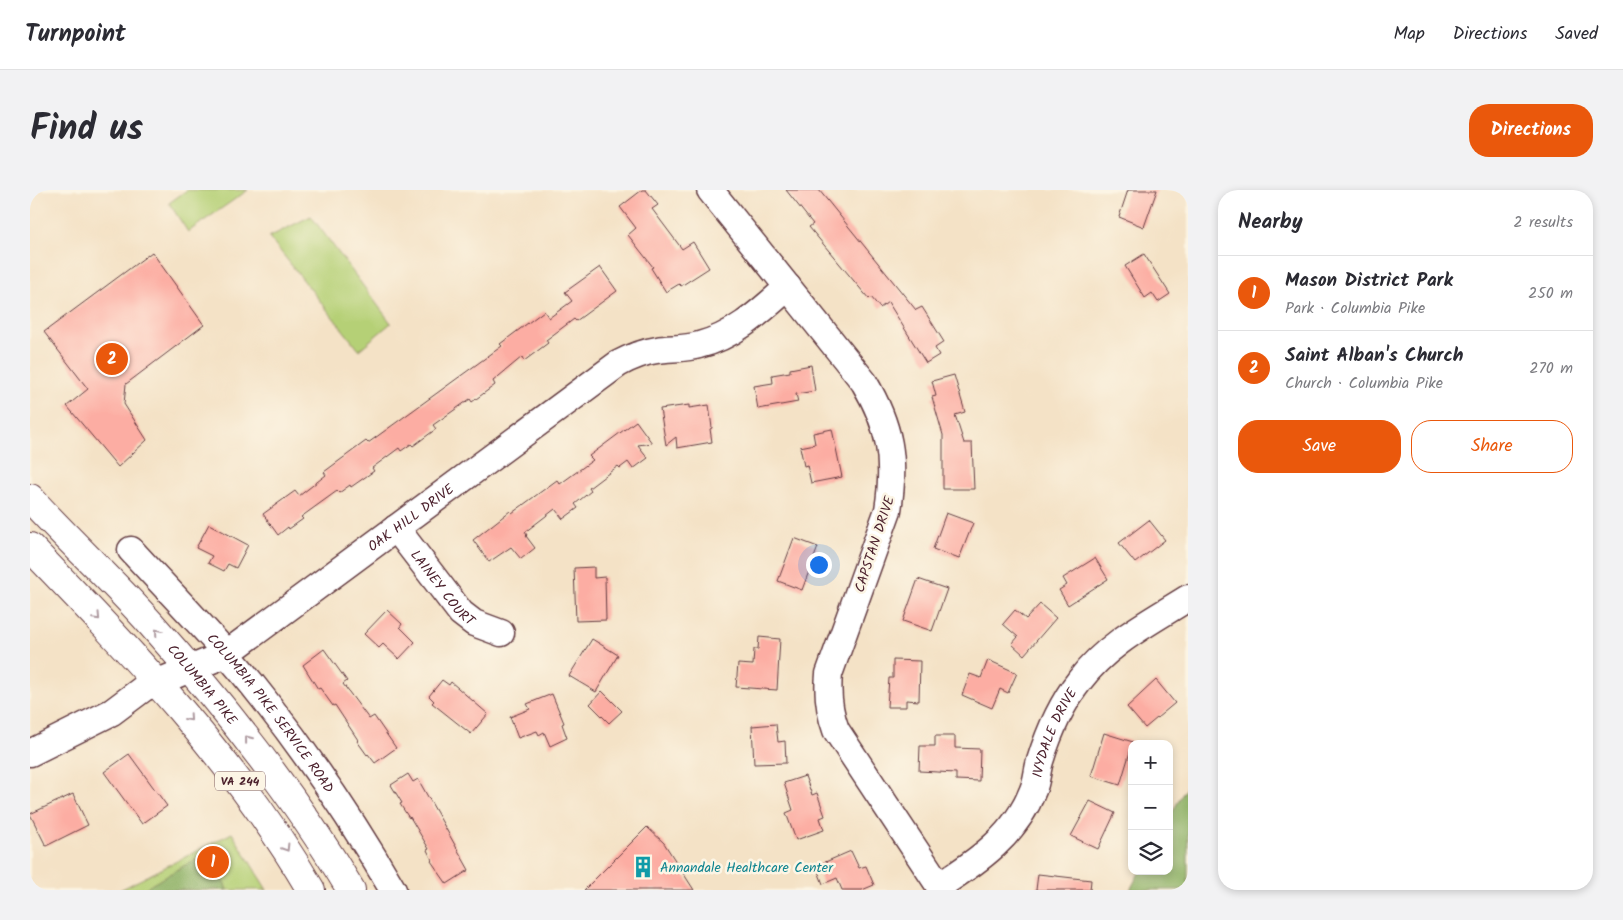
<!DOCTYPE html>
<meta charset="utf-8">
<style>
:root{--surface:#fff;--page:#f2f2f3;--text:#2b2b33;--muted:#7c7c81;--line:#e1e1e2;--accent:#ea580c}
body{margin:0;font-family:Kalam,sans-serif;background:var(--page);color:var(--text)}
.controls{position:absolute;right:15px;bottom:15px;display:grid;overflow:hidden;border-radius:10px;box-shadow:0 2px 8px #0003}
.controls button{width:45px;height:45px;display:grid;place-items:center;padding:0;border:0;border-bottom:1px solid var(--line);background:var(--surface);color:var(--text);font:25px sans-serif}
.you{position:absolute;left:788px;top:374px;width:18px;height:18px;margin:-12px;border:4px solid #fff;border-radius:50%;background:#1a73e8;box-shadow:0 0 0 8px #1a73e833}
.badge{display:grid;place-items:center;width:32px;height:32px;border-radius:50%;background:var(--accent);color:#fff;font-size:16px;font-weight:700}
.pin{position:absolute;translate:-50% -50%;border:2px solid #fff;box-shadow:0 1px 5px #0006}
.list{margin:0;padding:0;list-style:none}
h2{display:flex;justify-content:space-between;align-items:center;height:65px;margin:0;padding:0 20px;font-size:21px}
h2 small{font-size:16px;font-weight:400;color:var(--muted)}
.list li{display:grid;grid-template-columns:32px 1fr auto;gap:15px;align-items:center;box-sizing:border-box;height:75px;padding:0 20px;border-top:1px solid var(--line)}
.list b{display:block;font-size:19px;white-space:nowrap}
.list p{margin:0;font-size:16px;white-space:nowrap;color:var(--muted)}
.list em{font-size:16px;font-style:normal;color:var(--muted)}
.actions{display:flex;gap:10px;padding:15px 20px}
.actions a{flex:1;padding:11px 0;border:1px solid var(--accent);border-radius:20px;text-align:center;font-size:18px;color:var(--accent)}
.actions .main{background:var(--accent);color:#fff}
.icon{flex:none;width:28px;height:28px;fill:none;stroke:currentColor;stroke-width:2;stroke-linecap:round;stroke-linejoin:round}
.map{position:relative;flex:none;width:1158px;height:700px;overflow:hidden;border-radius:20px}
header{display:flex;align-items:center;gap:30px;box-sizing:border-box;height:70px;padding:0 25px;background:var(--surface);border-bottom:1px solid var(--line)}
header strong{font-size:24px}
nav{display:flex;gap:28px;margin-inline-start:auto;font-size:18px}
.intro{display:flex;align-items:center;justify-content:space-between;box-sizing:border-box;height:120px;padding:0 30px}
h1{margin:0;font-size:35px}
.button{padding:12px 22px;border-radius:20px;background:var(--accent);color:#fff;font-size:18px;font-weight:700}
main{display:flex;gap:30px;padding:0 30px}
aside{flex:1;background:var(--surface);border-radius:20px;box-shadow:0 2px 8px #0003}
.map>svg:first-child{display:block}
.green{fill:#b5d076;stroke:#807850}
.forest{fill:#90b267;stroke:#6d6849}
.building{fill:#fcada3}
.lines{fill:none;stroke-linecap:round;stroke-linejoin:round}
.minor-casing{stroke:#643c42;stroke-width:29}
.major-casing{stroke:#643c42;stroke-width:30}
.minor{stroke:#fff;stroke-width:26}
.major{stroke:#fff;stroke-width:28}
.oneway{stroke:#ae9aa0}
.labels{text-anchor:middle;stroke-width:5;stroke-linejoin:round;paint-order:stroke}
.shield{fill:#fcf5e5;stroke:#7f5f63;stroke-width:1}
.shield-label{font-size:12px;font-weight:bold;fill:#4a1f2b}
.street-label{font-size:14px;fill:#4a1f2b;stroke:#fcf5e5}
.culture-label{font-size:14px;fill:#0d838f;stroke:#fcf5e5;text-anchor:start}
</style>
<header>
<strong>Turnpoint</strong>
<nav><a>Map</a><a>Directions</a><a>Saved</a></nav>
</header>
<div class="intro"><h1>Find us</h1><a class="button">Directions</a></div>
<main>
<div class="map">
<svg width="1158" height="700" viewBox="0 0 1158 700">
<rect width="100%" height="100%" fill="#fcf5e5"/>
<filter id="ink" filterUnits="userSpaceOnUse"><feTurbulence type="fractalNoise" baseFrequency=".02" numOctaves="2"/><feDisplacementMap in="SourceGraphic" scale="10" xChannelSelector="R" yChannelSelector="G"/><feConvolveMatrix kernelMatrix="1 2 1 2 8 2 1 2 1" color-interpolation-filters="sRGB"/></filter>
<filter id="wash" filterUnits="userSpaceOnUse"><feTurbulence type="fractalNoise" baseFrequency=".0096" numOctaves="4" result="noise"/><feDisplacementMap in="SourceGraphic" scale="20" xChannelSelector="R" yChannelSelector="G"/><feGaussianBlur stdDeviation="1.12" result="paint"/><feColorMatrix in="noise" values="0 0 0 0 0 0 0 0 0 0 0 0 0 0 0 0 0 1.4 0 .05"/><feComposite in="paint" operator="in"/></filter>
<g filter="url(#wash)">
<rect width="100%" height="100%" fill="#f4e2c6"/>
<path class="green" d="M157,0h61l-60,42 -19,-29z
M281,26l80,107 -32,27 -90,-113z
M202,643l35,57h-147z"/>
<path class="forest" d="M1158,594v106h-58l10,-19h29v-53z
M184,664l13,36h-85l47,-27z"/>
<g id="blocks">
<path class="building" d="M612,0h4l12,15 -6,4 30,40 11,-7 16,26 -28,18 -2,-2 -13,8 -15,-24 2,-1 -25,-32 8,-7 -16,-21z
M756,0h33l97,120 6,-3 22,35 -9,6 4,7 -13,8 -38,-61 -8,6 -9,-11 -2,2 -60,-72 4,-3z
M1098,0h29l-13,37 -25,-10z
M122,62l52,73 -78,59 -2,20 23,36 -29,27 -51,-61 21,-17 -44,-57z
M1114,64l26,40 -12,8 -6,-9 -7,5 -20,-32z
M570,77l17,24 -41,30 -2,-2 -28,21 2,3 -24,18 -2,-4 -29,24 2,4 -23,17 -2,-3 -37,26 3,4 -23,17 -2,-2 -10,7 -2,-3 -27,20 2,3 -23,16 -1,-2 -11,8 -2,-2 -36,26 2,2 -14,10 -1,-2 -10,8 -15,-21 32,-23 4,5 27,-21 -2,-3 42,-31 2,2 134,-97 -2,-2 44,-33 5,7 23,-17 -7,-9z
M781,175l4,26 -19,3 2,8 -40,7 -4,-23 19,-3 -1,-8 18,-3v-3z
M924,185l11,37 -10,3 9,28h8l2,46h-31v-54l-11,-38 4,-1 -4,-15z
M659,215v3l20,-3 3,23 -2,1 2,13 -35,6 -1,-11 -10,8 -6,-36z
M606,231l16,22 -14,2 10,13 -15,11 -5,-7 -8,6 -2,-2 -29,22 2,3 -16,13 3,4 -15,11 -8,-10 -30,23 2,3 -1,1 9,12 -14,11 -10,-12 -22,15 -16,-22 37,-29 2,2 45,-33 3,4 33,-24 -4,-4z
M802,239l10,48 -31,6 -4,-18 -3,1 -4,-19 15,-3 -2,-11z
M916,323l27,10 -14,36 -26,-10z
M1119,330l16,20 -30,23 -16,-20z
M179,334l39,21 -12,23 -8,-4 -4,7 -16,-8 4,-7 -16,-8z
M764,348l24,9 -16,43 -24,-9z
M1065,368l13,21 -40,26 -9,-15 8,-5 -4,-7z
M564,377v11l11,-1 1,43 -30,1 -2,-53z
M888,389l29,10 -15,42 -29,-10z
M1010,414l16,14 -32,37 -12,-11 6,-7 -15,-13 12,-14 11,9z
M357,420l15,14 -2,3 15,15 -16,17 -16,-15 -4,4 -15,-14z
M729,447l21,2 -3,51 -41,-3 2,-23 15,1 1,-16h4z
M562,449l26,16 -22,37 -27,-16z
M294,459l23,32 -4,3 26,35 5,-3 22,32 -21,15 -7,-9 -1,1 -10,-14 1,-1 -23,-35 -2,1 -13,-18 -2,1 -15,-24z
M863,470l27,1 -1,40 -13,-1v7h-19l2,-29h4z
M958,470l29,13 -9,20 -8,-4 -8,19 -30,-13 8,-21 11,4z
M412,490l7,5 2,-3 37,32 -17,20 -39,-31 2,-2 -5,-5z
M1126,490l19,23 -30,25 -18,-21z
M572,501l20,20 -13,12 -19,-19z
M522,504l12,29 -2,1 5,14 -17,8 -6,-14 -5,3 -2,-4 -19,7 -8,-21 20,-8 -3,-5z
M746,534l2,18 7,-1 1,22 -32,1 -2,-38z
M1074,543l29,9 -13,43 -29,-9z
M905,546h20v12l25,1 -1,32 -23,-1v-7l-37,-2 1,-25h15z
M99,564l38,52 -25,18 -38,-52z
M378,584l5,8 5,-3 51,91 -22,14 -16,-23 1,-1 -5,-10 2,-1 -19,-32 -1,1 -9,-14 2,-1 -11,-18z
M775,586l7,19 5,-2 8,23 -5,2 4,12 -28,10 -10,-27 7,-3 -9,-27z
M43,604l15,31 -42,21 -16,-32z
M1060,611l25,12 -17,36 -27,-13z
M617,637l17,16 30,47h-110z
M821,661l8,17 7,-2 8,19 -12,5h-20l-5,-12 -14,6 -7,-18z
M1008,684l53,6 -1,10h-54z"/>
</g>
</g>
<g filter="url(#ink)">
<use href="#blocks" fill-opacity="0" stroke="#643c42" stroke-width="1"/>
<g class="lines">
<g class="minor-casing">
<g id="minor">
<path d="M680,0l154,192c26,44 32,77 24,128l-59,164c-2,21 0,37 7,56l106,160"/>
<path id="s1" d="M366,338l65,85 13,10 27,10"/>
<path id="s2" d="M101,360c44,48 92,96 132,148 48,61 91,125 130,192"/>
<path id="s3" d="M0,563l82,-41 32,-24 82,-34 392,-290c13,-7 25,-12 39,-14 14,-2 29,-1 42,-5 36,-9 62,-34 89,-58"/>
<path id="s4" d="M909,696c39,-25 77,-51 94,-96 4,-9 4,-19 7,-29 9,-29 21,-57 40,-81 28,-37 70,-58 108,-82"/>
</g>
</g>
<g class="major-casing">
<g id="major">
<path id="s5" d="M0,308c39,43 82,82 121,126 74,83 143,170 200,266"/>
<path d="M0,357c103,107 206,214 281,343"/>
</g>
</g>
<use href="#minor" class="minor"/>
<use href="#major" class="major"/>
</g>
<defs><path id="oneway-chevron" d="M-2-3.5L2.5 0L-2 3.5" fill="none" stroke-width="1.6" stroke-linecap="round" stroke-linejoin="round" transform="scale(1.25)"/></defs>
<g class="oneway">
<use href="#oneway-chevron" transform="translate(67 427) rotate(47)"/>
<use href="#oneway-chevron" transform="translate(128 442) rotate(-130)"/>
<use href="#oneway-chevron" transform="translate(159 528) rotate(49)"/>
<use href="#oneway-chevron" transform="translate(218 549) rotate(-128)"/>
<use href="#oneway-chevron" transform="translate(256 658) rotate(58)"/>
</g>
</g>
<defs>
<g id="building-bare" transform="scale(1.725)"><path d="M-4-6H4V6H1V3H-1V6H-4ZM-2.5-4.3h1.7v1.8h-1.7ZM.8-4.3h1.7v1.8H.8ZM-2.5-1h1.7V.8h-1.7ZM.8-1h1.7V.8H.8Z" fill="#0f9aa8" stroke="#fcf5e5" stroke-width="2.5" paint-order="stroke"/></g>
</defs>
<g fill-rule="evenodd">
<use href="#building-bare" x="613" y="677"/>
</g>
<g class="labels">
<rect class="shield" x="185" y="581.5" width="50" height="19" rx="4"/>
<g class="shield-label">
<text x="210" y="595">VA 244</text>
</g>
<g class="street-label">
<text dy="5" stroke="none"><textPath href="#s3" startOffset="450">OAK HILL DRIVE</textPath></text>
<text transform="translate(844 354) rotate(-72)" y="5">CAPSTAN DRIVE</text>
<text dy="5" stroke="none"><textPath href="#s1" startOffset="76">LAINEY COURT</textPath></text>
<text dy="5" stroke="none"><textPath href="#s5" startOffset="254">COLUMBIA PIKE</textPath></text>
<text dy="5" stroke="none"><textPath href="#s2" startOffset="215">COLUMBIA PIKE SERVICE ROAD</textPath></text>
<text dy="5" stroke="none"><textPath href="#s4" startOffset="198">IVYDALE DRIVE</textPath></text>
</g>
<g class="culture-label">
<text x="630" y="682">Annandale Healthcare Center</text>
</g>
</g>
</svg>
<div class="controls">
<button>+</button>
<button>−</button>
<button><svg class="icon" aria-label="layers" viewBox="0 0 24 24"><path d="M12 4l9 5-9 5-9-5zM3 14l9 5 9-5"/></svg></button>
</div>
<div class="you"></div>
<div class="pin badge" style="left:183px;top:672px">1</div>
<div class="pin badge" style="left:82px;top:169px">2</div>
</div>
<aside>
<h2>Nearby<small>2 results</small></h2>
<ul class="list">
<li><span class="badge">1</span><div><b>Mason District Park</b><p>Park · Columbia Pike</p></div><em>250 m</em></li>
<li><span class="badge">2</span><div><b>Saint Alban's Church</b><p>Church · Columbia Pike</p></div><em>270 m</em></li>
</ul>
<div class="actions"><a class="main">Save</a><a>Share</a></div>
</aside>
</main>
